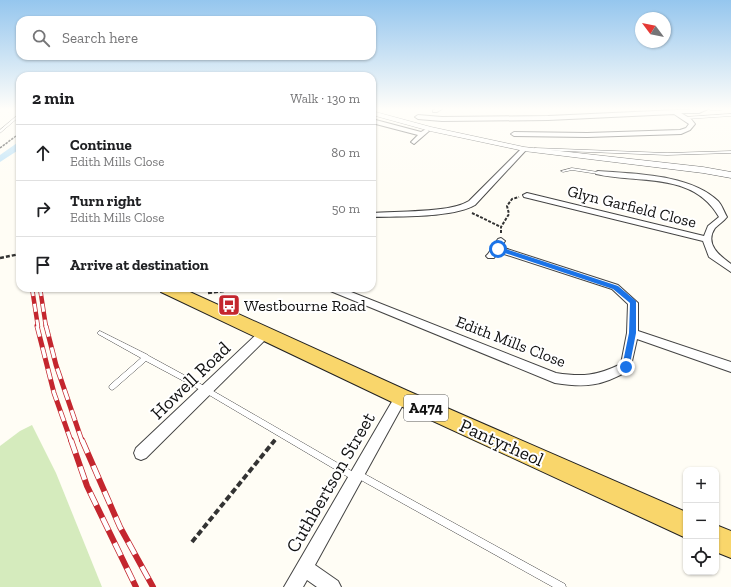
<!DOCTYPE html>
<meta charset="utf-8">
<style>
:root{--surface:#fff;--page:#f6f6f6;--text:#202124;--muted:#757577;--line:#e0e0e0}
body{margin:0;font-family:"Zilla Slab",serif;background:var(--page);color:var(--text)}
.controls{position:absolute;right:12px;bottom:12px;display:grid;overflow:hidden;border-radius:8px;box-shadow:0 1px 3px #0004}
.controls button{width:36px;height:36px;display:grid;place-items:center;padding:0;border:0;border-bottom:1px solid var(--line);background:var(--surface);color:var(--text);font:20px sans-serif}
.compass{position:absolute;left:635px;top:12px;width:36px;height:36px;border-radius:50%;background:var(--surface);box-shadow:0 1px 3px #0004;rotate:302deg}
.stop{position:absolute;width:12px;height:12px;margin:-9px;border:3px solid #1a73e8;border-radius:50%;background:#fff}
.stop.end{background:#1a73e8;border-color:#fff;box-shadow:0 1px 4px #0008}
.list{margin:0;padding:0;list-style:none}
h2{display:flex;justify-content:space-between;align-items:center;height:52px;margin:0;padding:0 16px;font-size:17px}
h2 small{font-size:13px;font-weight:400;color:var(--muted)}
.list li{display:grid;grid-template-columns:26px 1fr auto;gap:12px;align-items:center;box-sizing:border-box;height:56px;padding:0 16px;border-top:1px solid var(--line)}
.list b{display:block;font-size:15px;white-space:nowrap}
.list p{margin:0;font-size:13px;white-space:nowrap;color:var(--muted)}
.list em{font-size:13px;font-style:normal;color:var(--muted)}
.icon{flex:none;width:22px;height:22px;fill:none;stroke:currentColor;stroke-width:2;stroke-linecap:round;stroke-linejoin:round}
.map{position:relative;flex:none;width:731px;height:587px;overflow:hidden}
.search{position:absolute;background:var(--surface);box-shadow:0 1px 3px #0004;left:16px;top:16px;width:360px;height:44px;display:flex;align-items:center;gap:10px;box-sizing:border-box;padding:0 14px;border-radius:12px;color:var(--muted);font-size:15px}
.panel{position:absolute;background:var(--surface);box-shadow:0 1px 3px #0004;left:16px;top:72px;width:360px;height:220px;border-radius:12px}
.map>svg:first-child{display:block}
.green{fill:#d5ebbd}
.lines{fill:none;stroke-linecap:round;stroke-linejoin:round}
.canal{fill:#b9e0f7;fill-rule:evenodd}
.service-casing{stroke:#444;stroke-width:1}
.minor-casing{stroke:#444;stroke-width:2}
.tertiary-casing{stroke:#444;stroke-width:1}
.primary-casing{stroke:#222;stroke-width:2}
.path-far4{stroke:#333;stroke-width:1.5;stroke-dasharray:2.5 1;stroke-linecap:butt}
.path-far3{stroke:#333;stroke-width:2;stroke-dasharray:3 1.5;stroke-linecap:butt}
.path-far2{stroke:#333;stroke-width:2.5;stroke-dasharray:4 2;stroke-linecap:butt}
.path-far1{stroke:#333;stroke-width:3;stroke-dasharray:5 2.5;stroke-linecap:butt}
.path{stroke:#333;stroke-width:4;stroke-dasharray:6 3;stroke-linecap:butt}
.service{fill:#fff;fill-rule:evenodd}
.minor{fill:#fff;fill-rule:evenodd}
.tertiary{fill:#fff;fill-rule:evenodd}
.primary{fill:#f9d66b;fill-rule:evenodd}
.rail-far2-casing{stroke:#c4262e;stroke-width:4.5}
.rail-far1-casing{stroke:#c4262e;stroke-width:5}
.rail-casing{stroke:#c4262e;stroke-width:6}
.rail-far2{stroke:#fff;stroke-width:3;stroke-dasharray:8;stroke-linecap:butt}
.rail-far1{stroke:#fff;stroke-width:3.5;stroke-dasharray:11;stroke-linecap:butt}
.rail{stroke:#fff;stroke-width:4.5;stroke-dasharray:14;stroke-linecap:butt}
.route{fill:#1a73e8}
.labels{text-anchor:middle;stroke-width:4;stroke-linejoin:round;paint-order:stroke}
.shield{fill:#fff;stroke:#585858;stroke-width:1}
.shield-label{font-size:15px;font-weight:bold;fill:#111}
.street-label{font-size:16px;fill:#111;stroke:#fff}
.poi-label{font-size:16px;fill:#111;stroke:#fff;text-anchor:start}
.near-street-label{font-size:19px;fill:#111;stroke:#fff}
</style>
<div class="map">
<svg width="731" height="587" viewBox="0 0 731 587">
<rect width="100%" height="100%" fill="#fffdf5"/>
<path class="green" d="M32,425l24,48 46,114h-102v-141l20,-15z"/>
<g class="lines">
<path class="canal" d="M17,143h3v6l-20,13v-7z"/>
<g class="service-casing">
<path id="service" d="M709,109h14l-1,1h-12z
M19,114h1v2l-20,17v-3z
M731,114v2l-45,3 -1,-1 1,-1z
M535,148l132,5 64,-2v2l-64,2 -131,-5 -2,-1z
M572,168l26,4 2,1 -2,1 -26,-4 -9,2 -2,-1z
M100,331l48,24 1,1 59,32 147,85 3,-2 3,1 204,112 1,3h-13l-194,-108 -3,2 -3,-1 -149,-88 -58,-31 -32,28 -2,1 -2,-1 -1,-2 1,-2 31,-27 -43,-24 -1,-1 1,-1z"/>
</g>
<g class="minor-casing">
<path id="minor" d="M436,109h6l-5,3h-4v-2z
M698,109h10l-9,4h-18l10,6 4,5 -5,6 -9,4 -94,3 -73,-1 -3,-2 3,-2 73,1 93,-3 6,-2 3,-4 -15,-10 -126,6 -106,1 -24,-2 -3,-2 3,-2 24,2 106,-1z
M372,119l49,13 5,-3 3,2 -15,13 -3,-2 7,-7 -46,-12z
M522,148l5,1 -52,56c-22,13 -76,11 -103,12v-4c24,-2 78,0 97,-12z
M598,171c36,3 92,3 120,30 4,4 6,11 9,16 -3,4 -8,7 -12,11 -11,16 5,28 16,36v8l-22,-15 -6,-16 -179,-44 -1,-2 4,-2 177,43 4,-10 11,-9c-26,-46 -81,-33 -123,-43v-2z
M501,238l4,3 -4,6 117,38 20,18v28l93,31v10l-94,-33 -7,31c-29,16 -43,18 -75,13l-227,-93 -2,-2h15l215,85c26,4 41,3 65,-9l6,-31 1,-29 -16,-15 -114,-37 -4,6h-6l-2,-2 2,-2 10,-15z
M264,330l4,1 2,3 -2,3 -122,121 -5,2 -5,-2 -2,-5 2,-5 124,-117z
M401,391l4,2 2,4 -2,4 -90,164 23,16 3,6h-24l-10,-7 -4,7h-19l113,-194z"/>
</g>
<g class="tertiary-casing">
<path id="tertiary" d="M372,111l59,16 93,20 179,20 28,5v6l-28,-5 -179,-22 -94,-20 -58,-16z"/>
</g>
<g class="primary-casing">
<path id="primary" d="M159,288h22l227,103 278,121v26l-292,-135 -233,-111z
M716,525l15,6v27l-15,-6z"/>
</g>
<path class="path-far4" d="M0,148l20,-15"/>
<path class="path-far3" d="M472,213l29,14
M501,233v-6l8,-13 -2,-8 5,-7 7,-2"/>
<path class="path-far2" d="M0,258l20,-4
M208,293l39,-5"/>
<path class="path-far1" d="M274,441l1,-1"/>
<path class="path" d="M192,542l83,-102"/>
<use href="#service" class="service"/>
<use href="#minor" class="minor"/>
<use href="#tertiary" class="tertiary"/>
<use href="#primary" class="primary"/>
<g class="rail-far2-casing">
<path id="rail-far2" d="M32,288l6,39
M40,288l6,39"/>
</g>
<g class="rail-far1-casing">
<path id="rail-far1" d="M37,326l17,67 17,48
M46,326l10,39 26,76"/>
</g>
<g class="rail-casing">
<path id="rail" d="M71,440l16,46 49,101
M82,440l38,87 33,60"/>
</g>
<use href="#rail-far2" class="rail-far2"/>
<use href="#rail-far1" class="rail-far1"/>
<use href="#rail" class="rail"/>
</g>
<linearGradient id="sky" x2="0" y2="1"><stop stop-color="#95c6ee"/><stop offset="0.57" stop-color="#fffefa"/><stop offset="1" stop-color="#fffefa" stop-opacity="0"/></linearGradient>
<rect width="731" height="191" fill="url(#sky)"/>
<path class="route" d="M496,247h4l118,39 18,15v32l-7,36h-6l-1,-2 7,-34 1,-30 -17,-14 -117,-39z"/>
<defs>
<g id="bus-square" transform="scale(1.15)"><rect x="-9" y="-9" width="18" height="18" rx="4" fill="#c4262e" stroke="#fff"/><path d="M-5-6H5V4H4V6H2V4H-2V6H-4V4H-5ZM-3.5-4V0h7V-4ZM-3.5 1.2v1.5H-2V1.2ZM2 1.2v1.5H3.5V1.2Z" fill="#fff"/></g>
</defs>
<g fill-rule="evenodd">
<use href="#bus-square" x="229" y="305"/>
</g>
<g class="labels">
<rect class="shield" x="404" y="395" width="44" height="26" rx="3"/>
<g class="shield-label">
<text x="426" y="413">A474</text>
</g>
<g class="street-label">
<text transform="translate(632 206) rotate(14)" y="6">Glyn Garfield Close</text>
<text transform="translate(511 341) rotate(21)" y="6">Edith Mills Close</text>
</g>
<g class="poi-label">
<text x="244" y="311">Westbourne Road</text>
</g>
<g class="near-street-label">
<text transform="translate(190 380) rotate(-44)" y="7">Howell Road</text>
<text transform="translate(502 442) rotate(24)" y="7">Pantyrheol</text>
<text transform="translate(330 482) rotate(-60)" y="7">Cuthbertson Street</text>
</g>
</g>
</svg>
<div class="controls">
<button>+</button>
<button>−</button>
<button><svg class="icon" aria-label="locate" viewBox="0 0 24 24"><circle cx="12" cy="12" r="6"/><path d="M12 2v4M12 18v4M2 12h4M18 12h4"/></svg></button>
</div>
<svg class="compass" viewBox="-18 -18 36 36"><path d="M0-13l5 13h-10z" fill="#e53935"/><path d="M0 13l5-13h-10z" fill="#757577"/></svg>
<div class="stop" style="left:498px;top:249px"></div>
<div class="stop end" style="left:626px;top:367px"></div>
<div class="search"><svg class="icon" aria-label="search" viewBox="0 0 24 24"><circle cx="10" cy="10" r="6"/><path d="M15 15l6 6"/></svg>Search here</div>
<section class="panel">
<h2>2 min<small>Walk · 130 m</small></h2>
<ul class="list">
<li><svg class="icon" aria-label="ahead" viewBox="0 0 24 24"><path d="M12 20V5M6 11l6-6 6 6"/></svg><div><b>Continue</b><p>Edith Mills Close</p></div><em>80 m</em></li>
<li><svg class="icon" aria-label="right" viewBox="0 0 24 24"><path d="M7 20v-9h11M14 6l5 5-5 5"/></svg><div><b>Turn right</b><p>Edith Mills Close</p></div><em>50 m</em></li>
<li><svg class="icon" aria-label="arrive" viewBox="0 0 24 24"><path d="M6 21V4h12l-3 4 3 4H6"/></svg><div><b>Arrive at destination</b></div></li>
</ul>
</section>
</div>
